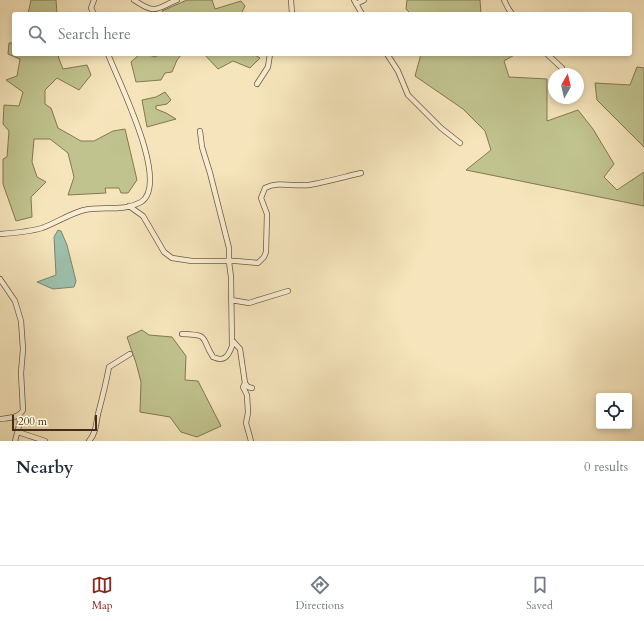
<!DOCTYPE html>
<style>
:root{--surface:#fff;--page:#f2f2f3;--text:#1f2937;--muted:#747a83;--line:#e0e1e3;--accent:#8f2418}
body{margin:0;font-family:Cardo,serif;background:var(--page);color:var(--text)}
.controls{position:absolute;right:12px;bottom:12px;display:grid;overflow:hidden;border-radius:4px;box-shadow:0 2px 6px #0003}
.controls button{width:36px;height:36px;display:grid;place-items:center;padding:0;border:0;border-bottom:1px solid var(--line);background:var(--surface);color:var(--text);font:20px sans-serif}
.compass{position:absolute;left:548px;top:68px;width:36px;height:36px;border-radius:50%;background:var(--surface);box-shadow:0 2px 6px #0003;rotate:8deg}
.scale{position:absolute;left:12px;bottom:10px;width:85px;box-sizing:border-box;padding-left:4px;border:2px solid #432d16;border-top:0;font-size:11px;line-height:14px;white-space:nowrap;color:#432d16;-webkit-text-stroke:3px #f9eed3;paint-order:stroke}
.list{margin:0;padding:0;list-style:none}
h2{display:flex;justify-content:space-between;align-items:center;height:52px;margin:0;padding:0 16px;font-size:17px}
h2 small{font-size:13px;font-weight:400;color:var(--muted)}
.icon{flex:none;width:22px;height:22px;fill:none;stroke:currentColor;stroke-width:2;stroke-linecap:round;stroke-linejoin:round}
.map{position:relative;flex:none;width:644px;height:441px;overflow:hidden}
.search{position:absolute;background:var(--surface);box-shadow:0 2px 6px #0003;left:12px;right:12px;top:12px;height:44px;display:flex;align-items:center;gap:10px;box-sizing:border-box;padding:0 14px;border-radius:4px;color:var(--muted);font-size:15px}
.sheet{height:124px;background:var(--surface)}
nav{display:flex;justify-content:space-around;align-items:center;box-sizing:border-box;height:56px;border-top:1px solid var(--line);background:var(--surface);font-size:11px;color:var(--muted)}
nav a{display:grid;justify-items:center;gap:2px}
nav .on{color:var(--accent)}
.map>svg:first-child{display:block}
.green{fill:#c0c38e;stroke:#827852}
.water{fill:#9dc0ac;stroke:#798570}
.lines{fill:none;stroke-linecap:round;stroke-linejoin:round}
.minor-casing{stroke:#705b40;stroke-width:6}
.minor{stroke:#f9eed3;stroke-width:4.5}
</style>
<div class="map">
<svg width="644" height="441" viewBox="0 0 644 441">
<rect width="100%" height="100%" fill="#f6e5bc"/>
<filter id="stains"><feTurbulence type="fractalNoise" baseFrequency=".005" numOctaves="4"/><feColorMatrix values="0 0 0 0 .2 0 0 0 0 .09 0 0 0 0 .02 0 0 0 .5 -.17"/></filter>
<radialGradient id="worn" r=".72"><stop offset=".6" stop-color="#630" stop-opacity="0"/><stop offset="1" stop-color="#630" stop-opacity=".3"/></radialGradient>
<path class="green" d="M31,0h25l1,14h-29z
M187,0h25l3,9 26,-8 4,5 -4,8h-78l-1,-3z
M407,0h73l1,14h-70l-5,-5z
M9,43h5v11h44l1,5 4,10 24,-4 4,10 -12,15 -22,-12 -12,12v14l6,4 7,20 23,13h13l19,-10 12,-2 12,51 -9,13h-7l-2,-5h-14l1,5 -38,2 6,-18 -6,-24 -18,-14h-16l-2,23 5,15 9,5 -15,15 1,20 -16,4 -13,-37v-25l4,-2 2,-26 -6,-7 1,-19 15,1 4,-14 -17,-12 11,-4 3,-17 -12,-5z
M140,54h8l6,3 8,-3h20l-5,6 -5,12 -7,1 -4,7 -25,2 -5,-20z
M204,54h49l7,4 -10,10 -17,-7 -15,8z
M421,54h95l-12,7 5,16 38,2v42l31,-11 15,19 21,35 -10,13 13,13 27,-18v34l-178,-36 25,-20 -6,-19 -22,-22 -48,-33z
M637,67l7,1v79l-47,-47 -2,-17 35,2z
M165,92l6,8 -4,4 -11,2v3l10,4 10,6 -29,8 -5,-27 14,-3z
M142,330l7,5 23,2 14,19 -1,24 13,1 23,45 -24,11 -16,-5 -11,-15 -30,-5 1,-30 -5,-19 -9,-26z"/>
<path class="water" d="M58,230l3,1 6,14 9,36 -2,6 -21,2 -16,-7 19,-7 -2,-38z"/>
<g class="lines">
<g class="minor-casing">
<path id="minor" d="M134,0c22,15 21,9 43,0
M291,0l1,14
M354,0l8,14
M504,0l4,8 4,6
M356,4l8,-4
M94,14l-3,-6 3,-8
M387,54l11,17 10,24 33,33 19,15
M547,54l15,14
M257,84l11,-17 2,-13
M129,206l14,10 21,36 8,6 20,3h44l22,2 6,-6 2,-5 1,-38 -6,-16 4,-10c13,-7 29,-1 44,-3 17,-3 35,-8 52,-12
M0,234c14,-1 29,-2 42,-6 14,-5 27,-14 42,-18 19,-4 39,2 57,-8 30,-19 -24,-123 -33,-148
M0,279l15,22 6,20 2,28 -2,24 2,37c-4,8 -15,8 -23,9
M231,300l18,3 39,-12
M182,334c29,1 18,3 31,23 11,5 15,0 19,-11l-1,-69 -2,-15v-14l-19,-75 -8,-26 -2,-16
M232,340l8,9 5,34 3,4 4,1
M245,383l-2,4 4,8 1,18 -2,10 5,18
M18,432l27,9
M15,441l5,-19 -1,-7
M89,441c7,-8 7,-17 9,-27 4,-15 8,-31 11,-47l21,-13"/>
</g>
<use href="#minor" class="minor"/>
</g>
<rect width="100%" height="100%" filter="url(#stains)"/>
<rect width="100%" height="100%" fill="url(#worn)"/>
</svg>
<div class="controls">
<button><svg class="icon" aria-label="locate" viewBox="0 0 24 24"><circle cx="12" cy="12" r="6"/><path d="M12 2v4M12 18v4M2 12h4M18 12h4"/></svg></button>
</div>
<svg class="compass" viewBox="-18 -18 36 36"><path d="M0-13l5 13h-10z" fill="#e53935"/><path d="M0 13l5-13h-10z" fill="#747a83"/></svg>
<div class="scale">200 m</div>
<div class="search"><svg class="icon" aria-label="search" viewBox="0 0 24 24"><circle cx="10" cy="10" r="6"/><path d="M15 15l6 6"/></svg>Search here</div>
</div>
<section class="sheet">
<h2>Nearby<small>0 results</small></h2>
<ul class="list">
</ul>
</section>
<nav>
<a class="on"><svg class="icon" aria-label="map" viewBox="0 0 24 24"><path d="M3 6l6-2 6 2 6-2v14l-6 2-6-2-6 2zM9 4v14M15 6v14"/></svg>Map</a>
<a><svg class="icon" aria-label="directions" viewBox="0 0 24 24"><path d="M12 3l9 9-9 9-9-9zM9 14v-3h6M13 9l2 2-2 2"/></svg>Directions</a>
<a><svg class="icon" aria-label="saved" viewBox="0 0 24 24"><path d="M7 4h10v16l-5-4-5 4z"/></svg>Saved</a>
</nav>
